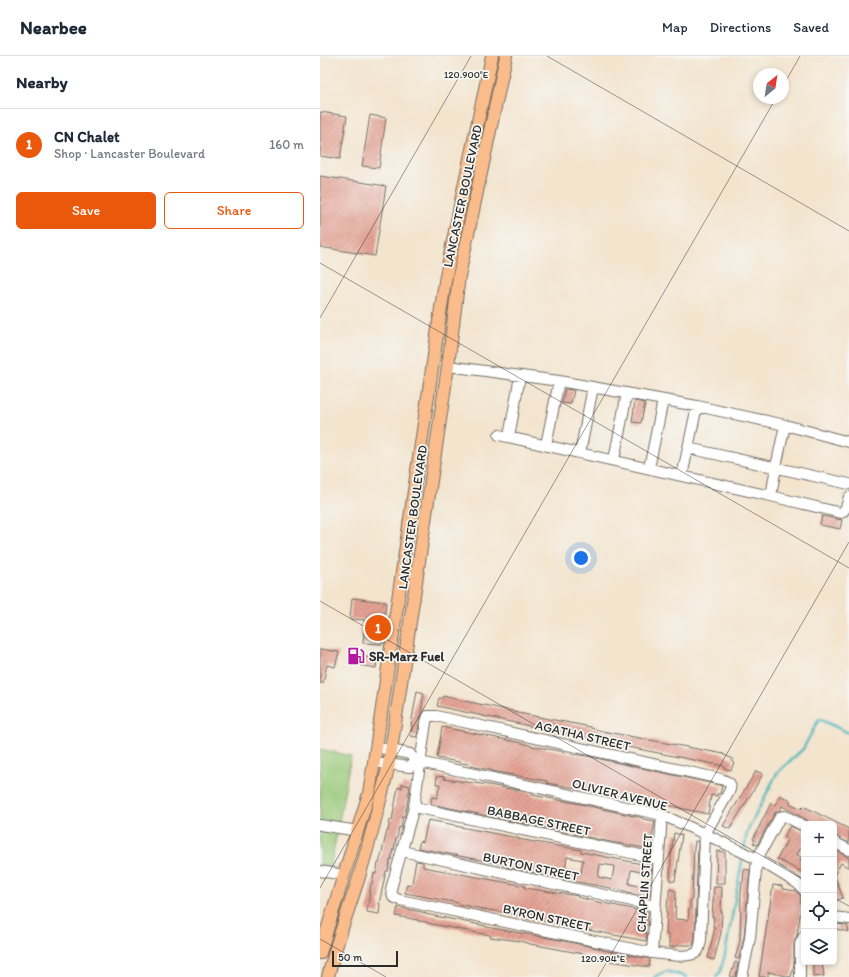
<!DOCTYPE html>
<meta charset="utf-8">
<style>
:root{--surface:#fff;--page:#f2f2f3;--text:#1f2937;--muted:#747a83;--line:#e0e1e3;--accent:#ea580c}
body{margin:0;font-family:Itim,sans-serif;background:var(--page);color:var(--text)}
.controls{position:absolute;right:12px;bottom:12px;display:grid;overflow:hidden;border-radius:6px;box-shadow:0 2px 6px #0003}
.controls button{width:36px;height:36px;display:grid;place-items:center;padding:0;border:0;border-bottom:1px solid var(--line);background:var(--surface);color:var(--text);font:20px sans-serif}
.compass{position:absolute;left:433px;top:12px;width:36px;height:36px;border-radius:50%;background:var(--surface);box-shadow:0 2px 6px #0003;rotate:30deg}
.scale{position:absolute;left:12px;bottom:10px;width:66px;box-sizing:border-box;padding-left:4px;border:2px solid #2b2b2b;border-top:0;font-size:11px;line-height:14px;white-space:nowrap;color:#2b2b2b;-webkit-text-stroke:3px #f6f6f2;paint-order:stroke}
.you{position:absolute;left:261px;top:502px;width:14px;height:14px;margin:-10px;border:3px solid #fff;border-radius:50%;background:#1a73e8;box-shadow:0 0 0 6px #1a73e833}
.badge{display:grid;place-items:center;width:26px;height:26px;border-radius:50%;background:var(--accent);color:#fff;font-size:13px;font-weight:700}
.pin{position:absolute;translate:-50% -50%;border:2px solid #fff;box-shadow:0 1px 4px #0006}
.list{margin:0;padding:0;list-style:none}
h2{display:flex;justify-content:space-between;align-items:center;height:52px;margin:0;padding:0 16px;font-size:17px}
h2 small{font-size:13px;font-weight:400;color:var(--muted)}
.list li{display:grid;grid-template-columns:26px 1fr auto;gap:12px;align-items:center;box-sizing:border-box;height:72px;padding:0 16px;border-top:1px solid var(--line)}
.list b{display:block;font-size:15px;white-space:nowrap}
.list p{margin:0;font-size:13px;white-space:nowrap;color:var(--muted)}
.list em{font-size:13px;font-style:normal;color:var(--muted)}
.actions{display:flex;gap:8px;padding:12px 16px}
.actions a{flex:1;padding:9px 0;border:1px solid var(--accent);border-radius:6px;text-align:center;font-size:14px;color:var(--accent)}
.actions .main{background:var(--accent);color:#fff}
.icon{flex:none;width:22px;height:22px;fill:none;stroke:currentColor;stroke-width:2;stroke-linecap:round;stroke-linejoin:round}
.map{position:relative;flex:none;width:529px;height:921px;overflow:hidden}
header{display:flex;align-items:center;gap:24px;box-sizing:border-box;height:56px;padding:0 20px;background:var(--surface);border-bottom:1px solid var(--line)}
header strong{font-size:19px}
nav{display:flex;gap:22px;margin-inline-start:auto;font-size:14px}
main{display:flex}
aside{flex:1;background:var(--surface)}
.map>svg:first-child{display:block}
.grass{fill:#98c877;stroke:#627a51}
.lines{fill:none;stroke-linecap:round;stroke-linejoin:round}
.stream{stroke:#46b6bd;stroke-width:2.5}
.building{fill:url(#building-hatch);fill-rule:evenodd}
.minor-casing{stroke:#716c64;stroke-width:12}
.major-casing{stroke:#716c64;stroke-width:14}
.minor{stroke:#fff;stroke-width:10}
.major{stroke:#fabc8b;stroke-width:12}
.ticks{fill:none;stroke:#2b2b2b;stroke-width:1;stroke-opacity:0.45}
.labels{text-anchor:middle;stroke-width:3.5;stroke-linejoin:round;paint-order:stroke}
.street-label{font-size:13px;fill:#2b2b2b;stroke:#f6f6f2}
.poi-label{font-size:13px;font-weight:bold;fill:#2b2b2b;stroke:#f6f6f2;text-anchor:start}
.ticks-label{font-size:10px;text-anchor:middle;fill:#2b2b2b;stroke:#f6f6f2;stroke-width:3.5;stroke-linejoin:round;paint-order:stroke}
</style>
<header>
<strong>Nearbee</strong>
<nav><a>Map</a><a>Directions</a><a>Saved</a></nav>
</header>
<main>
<aside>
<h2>Nearby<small></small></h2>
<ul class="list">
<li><span class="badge">1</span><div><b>CN Chalet</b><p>Shop · Lancaster Boulevard</p></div><em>160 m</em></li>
</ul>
<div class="actions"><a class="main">Save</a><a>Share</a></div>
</aside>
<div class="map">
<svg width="529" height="921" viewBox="0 0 529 921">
<defs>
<pattern id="building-hatch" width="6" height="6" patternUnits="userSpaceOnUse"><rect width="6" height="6" fill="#e5a394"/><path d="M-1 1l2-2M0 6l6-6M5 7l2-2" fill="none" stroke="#ba8579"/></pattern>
</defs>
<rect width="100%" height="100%" fill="#f6f6f2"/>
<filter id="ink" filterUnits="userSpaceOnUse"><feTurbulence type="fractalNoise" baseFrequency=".025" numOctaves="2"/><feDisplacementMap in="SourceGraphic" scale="8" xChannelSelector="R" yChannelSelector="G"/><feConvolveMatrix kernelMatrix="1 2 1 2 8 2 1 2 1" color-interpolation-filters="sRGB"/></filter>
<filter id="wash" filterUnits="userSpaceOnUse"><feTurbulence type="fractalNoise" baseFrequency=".012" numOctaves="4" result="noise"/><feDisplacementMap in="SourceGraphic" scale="16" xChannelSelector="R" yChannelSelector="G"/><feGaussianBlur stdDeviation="0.9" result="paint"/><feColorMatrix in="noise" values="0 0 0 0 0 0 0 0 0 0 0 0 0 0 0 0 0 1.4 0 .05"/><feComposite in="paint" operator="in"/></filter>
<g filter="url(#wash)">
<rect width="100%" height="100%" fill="#f3e4ce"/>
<path class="grass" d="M0,693l31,7 -20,109 -11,-1z"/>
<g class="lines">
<path class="stream" d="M424,794l3,-18 30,-59 26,-24 16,-30 30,14
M334,921l12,-6 21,6
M396,921l4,-5 5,-17 18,-100"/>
</g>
<g id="blocks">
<path class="building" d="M0,56l27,4 -7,43 -20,-3z
M50,59l16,3 -7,50 -17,-2z
M0,120l66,10 -11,70 -55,-9z
M245,333l9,1 -3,14 -9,-1z
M315,345l10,2 -4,20 -9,-1z
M502,460l20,4 -2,9 -20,-4z
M32,542l34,4 -4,42 -19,-1 2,-23 -15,-1z
M0,593l19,3 -4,15 -8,-2 -4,18h-3z
M34,599l23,4 -1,9 -24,-4z
M97,635l7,2 -7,44 -6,-1 1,-11h-1z
M123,640l26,6 44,9v1l78,15v1l11,3 122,23v1l9,4 -1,2 2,1 -3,8 -7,-2v-2l-121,-24 -166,-36 2,-8h4z
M122,671l80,16 10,3 33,6v1l22,3 132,29 3,1 -2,8h-3v2l-6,-1 -3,19 -61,-13 -45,-7v-1l-55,-10v-2l-56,-10v-1l-21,-4v-2l-11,-1v-1l-22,-4z
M436,715l7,3 -33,55 -7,-3z
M117,720l8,1 -1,2 45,6 43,8v2l48,9 63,14v1l12,2 -4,22h2l-1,8 -8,-2v-1l-33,-6 -180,-38 1,-7 5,1 3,-14h-4z
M82,728l8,2 -3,20 -3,11 -1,-1 -2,12 -2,-1 -2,11h-1l-2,12 -1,-1 -2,11h-1l-2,11h-2l-7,33h1l-1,10 -12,-2 4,-28h1l2,-11 2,1 2,-11 1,1 8,-33h1l2,-11h2l6,-33 4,1z
M460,739l11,6 -2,2 13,6 1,-3 46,23v14l-15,-7v-12h-24l-3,-4 -25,-14 -2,4 -4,2 -2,2 -17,31 -4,-2 2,-3 -2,-1 18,-36 4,2z
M108,764l27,5v1l63,12v1l63,11v2l71,14 -1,8 -20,-4 -2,14 21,4 -1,9 -17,-3v-1l-11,-3 -43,-8 -42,-9 -30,-6v-1l-10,-3 -78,-15 2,-7 3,1zM247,801l16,3 -2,13 -16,-3zM280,808l14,2 -2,14 -14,-3z
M470,770l14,6v9l-7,14 4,2 -1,3 4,3v10l-27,-14 11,-20 -4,-2z
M354,777l8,2 -7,46h-5l1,-26z
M375,785h3l-3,98 -2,6h-16v2h-8v-12h-3l1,-28 1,-9h1v-9l7,2 -1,28 13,1 1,-11h1v-7l2,-3 2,-51z
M514,793l15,9v10l-8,-5 -7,13z
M397,795l8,1v31h-9z
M96,805l7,1v5l102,19v2l53,8 -1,1 21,5 50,10 -3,21h2l-1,8 -58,-11 -23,-4v-1l-42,-7 1,-1 -10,-2v-1l-32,-5h1l-25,-5 1,-1 -11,-2 -43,-8 2,-9 4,1 1,-2z
M424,813l6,1 -6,67 -5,22 -4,-1 5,-16 1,-48 1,-12h1z
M514,821h1l8,21 -9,3z
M453,829l9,1v3l14,2 5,5 -1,7h2l-5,32 -3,9v20l-3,13 -23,-5v5h-9z
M394,831h8l-1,25h1l-1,21 -7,27 -6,-2 7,-31h-2l1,-10h-2z
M78,851l28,6 -1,1 61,12v1l74,13 42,9 -1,1 18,3 31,6 -1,8 -46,-7 1,-1 -10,-2v-1l-42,-8 -22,-4 -10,-3 -30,-4v-2l-12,-2 -51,-10v-1l-9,-1v-1l-22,-4z
M517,868l10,1 2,7 -13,-3z
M415,906l3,1 -2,14h-6z
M493,906h9l2,14 -11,1z"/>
</g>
</g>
<g filter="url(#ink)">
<use href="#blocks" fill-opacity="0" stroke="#716c64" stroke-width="1"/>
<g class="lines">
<g class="minor-casing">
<path id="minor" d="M128,310l111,15 138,25 88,19 64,17
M179,379l272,61 70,17c6,-3 6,-10 8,-16
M189,381l11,-61
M226,389l13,-64
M368,392l161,36
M260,397l13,-66
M294,404l13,-67
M329,412l14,-68
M362,420l15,-70
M451,440l5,-29 9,-42
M108,660h8l285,63c8,3 12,4 8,13l-24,42 -4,106c-1,4 -1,9 -4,12 -7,7 -36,2 -45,1l-252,-53 -7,-3 -2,-8 23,-82 12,-85z
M56,691l34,7 5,7 247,54 43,19 52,25 40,24 7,7
M54,706l36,5 5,-6
M94,751l245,52
M0,769l38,6
M514,786l15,8
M82,795l253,55
M0,815l24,4
M514,861l15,2
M332,897l10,-138
M422,921l8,-39 7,-79 23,-42 5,-1 19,10
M480,921v-33l4,-8"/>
</g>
<g class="major-casing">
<path id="major" d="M0,897l49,-160 5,-31 71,-481 18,-90 29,-135
M8,921c8,-34 20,-66 31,-100 11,-37 21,-75 30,-113l59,-398 11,-90 47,-220"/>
</g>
<use href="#minor" class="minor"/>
<use href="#major" class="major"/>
</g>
</g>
<path class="ticks" d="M227,0l302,175M463,30l17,-30M0,207l529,305M0,262l151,-262M0,545l484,279M0,832l456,-790M514,842l15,8M0,883l66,38M278,921l251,-435"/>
<defs>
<g id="fuel-bare" transform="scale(1.38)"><path d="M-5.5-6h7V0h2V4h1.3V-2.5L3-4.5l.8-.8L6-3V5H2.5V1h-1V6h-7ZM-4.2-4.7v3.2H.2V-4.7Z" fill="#b5179e" stroke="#f6f6f2" stroke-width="2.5" paint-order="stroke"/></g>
</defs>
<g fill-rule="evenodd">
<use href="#fuel-bare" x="36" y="600"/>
</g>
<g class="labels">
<g class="street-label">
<text transform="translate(142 140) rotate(-78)" y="5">LANCASTER BOULEVARD</text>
<text transform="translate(92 461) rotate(-82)" y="5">LANCASTER BOULEVARD</text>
<text transform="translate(263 679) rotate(13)" y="5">AGATHA STREET</text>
<text transform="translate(300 738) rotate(14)" y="5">OLIVIER AVENUE</text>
<text transform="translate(219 764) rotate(12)" y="5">BABBAGE STREET</text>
<text transform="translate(211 810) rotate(12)" y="5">BURTON STREET</text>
<text transform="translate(324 827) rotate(-86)" y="5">CHAPLIN STREET</text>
<text transform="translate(227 861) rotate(12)" y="5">BYRON STREET</text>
</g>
<g class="poi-label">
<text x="49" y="605">SR-Marz Fuel</text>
</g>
</g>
<g class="ticks-label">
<text x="146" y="22">120.900°E</text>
<text x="283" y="906">120.904°E</text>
</g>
</svg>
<div class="controls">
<button>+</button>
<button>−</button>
<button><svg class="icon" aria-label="locate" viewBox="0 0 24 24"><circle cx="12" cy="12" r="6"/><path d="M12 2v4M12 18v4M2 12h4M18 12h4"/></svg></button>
<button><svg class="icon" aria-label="layers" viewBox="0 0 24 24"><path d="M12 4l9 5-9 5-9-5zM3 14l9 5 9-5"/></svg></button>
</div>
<svg class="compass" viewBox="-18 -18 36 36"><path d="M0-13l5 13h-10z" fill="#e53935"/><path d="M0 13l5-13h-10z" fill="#747a83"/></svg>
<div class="scale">50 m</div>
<div class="you"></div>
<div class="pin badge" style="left:58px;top:572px">1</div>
</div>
</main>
